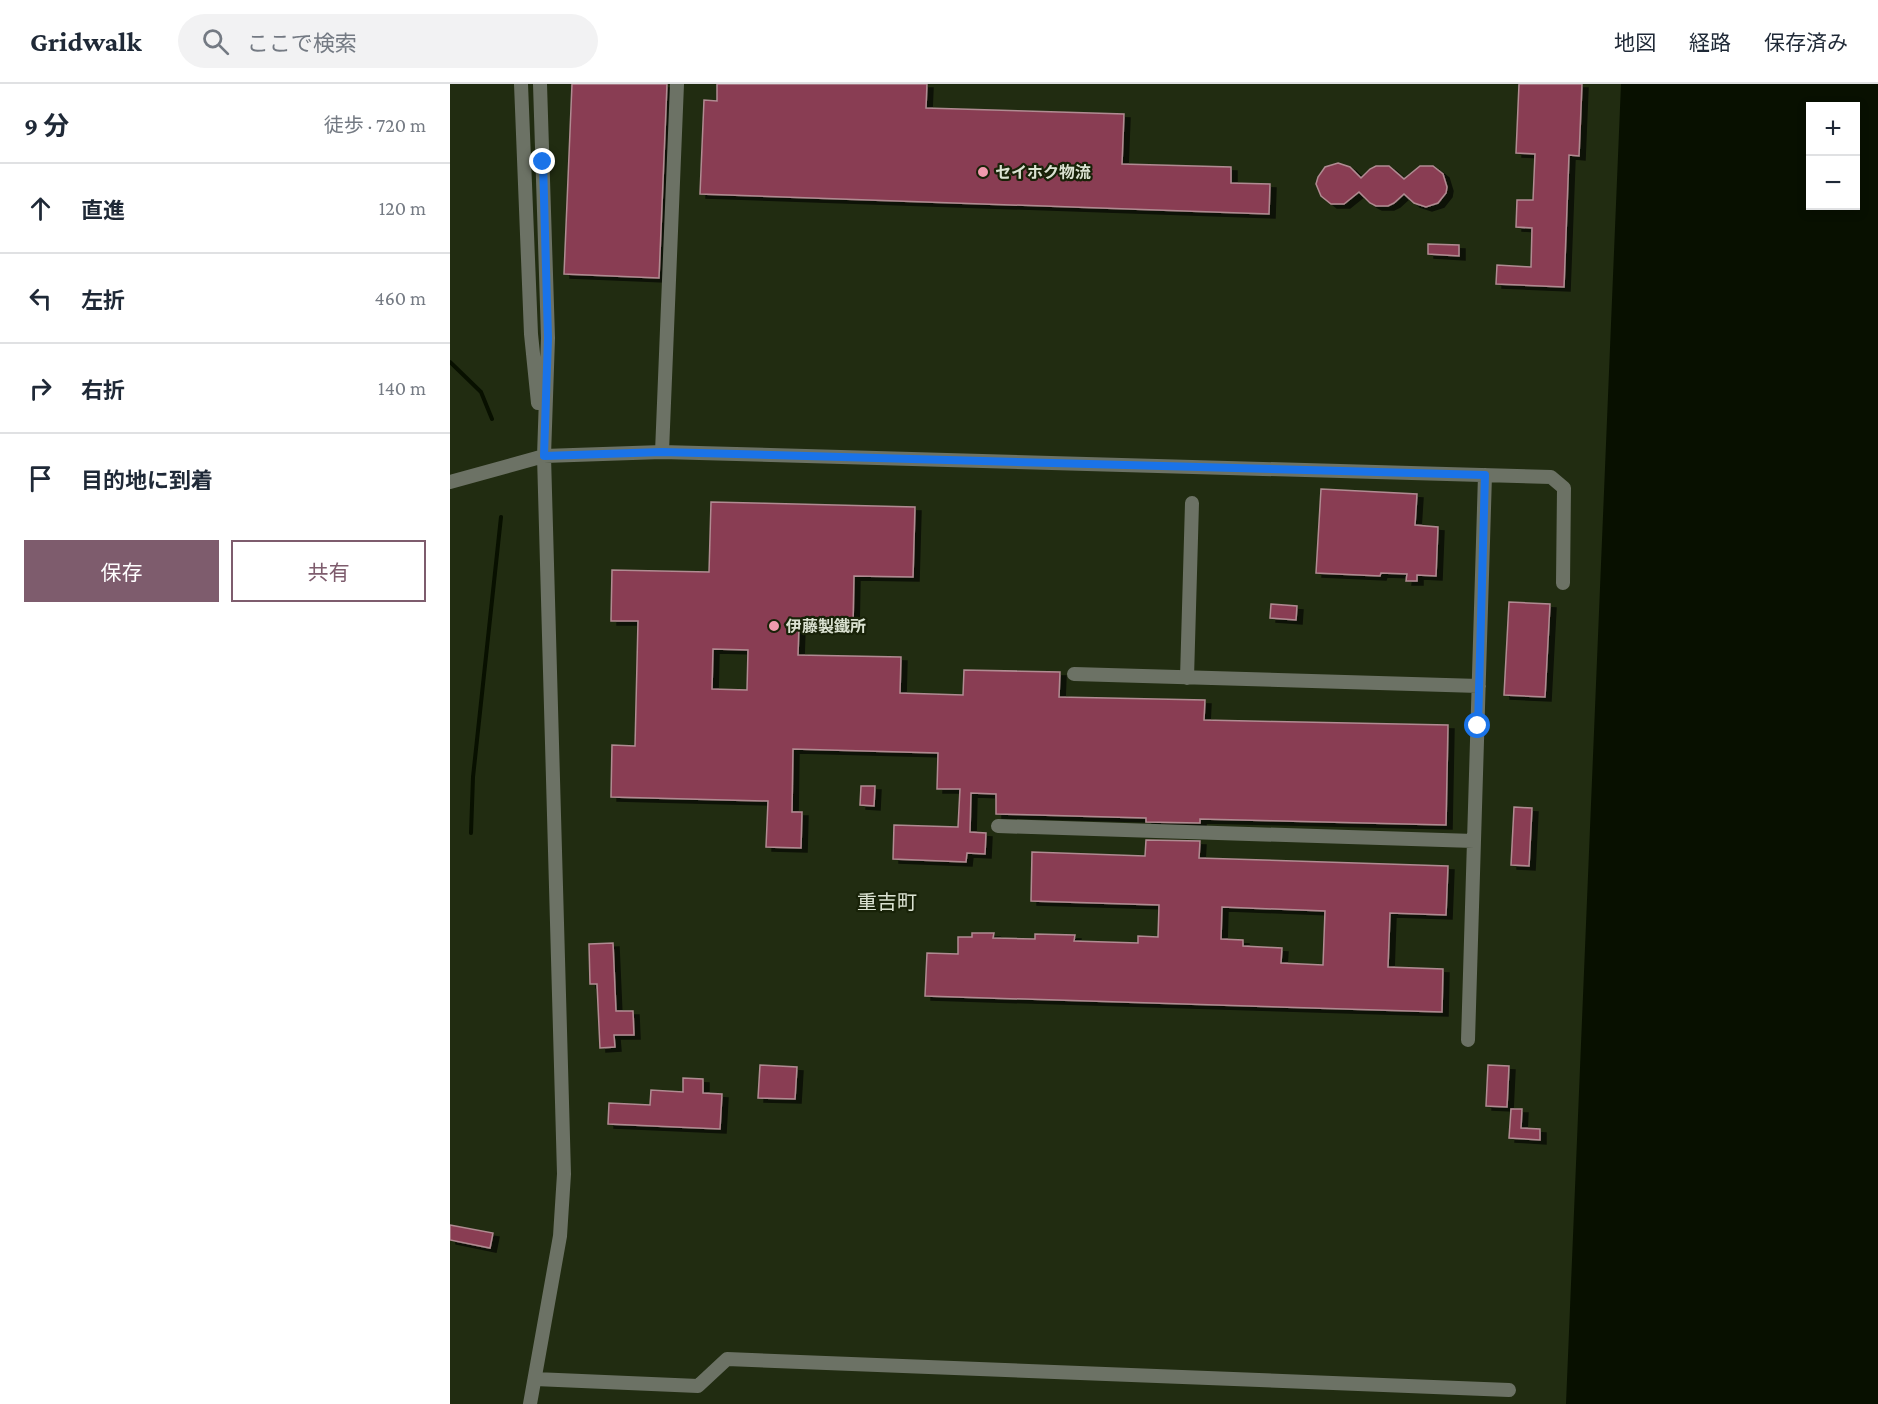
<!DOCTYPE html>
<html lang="ja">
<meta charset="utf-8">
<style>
:root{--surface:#fff;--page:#f2f2f3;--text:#1f2937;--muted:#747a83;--line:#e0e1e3;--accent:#7e5c6d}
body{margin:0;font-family:"Crimson Pro","Noto Sans JP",serif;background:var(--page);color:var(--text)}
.controls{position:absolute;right:18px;top:18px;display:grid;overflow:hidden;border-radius:0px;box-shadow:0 3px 9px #0003}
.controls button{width:54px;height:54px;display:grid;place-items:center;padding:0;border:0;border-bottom:2px solid var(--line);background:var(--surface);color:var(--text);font:30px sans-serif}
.stop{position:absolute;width:18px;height:18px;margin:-14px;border:4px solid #1a73e8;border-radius:50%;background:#fff}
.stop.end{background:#1a73e8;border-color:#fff;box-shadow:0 2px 6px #0008}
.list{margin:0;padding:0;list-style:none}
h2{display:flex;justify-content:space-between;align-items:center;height:78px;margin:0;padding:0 24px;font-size:26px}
h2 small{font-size:20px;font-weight:400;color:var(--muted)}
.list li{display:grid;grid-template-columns:39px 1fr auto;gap:18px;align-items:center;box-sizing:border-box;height:90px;padding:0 24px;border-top:2px solid var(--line)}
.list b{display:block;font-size:22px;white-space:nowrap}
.list em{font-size:20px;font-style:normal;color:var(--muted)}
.actions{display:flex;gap:12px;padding:18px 24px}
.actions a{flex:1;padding:14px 0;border:2px solid var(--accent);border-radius:0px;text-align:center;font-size:21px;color:var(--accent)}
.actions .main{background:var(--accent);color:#fff}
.icon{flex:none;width:33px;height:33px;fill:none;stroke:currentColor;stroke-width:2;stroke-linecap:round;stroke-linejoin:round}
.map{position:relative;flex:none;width:1428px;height:1320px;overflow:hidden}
header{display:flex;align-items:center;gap:36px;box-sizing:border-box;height:84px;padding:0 30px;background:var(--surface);border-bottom:2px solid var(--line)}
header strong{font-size:28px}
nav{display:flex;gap:33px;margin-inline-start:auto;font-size:21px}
.search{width:420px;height:54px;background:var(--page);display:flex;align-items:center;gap:15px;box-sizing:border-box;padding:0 21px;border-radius:33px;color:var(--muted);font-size:22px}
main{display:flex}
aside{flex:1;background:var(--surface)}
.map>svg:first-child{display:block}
.water{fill:#081000;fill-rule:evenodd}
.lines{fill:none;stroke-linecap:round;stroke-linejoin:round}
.stream{stroke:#081000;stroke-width:4}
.building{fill:#893e52;stroke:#b08b92;stroke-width:1.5;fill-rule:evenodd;filter:url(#shadow)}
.minor{stroke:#6c7265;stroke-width:14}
.route{stroke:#1a73e8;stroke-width:8}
.poi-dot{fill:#f29aae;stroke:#182208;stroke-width:2}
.labels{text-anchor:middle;stroke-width:4.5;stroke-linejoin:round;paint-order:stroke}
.poi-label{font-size:16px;font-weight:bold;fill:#dbe2d2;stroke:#182208;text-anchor:start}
.quarter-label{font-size:20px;fill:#dbe2d2;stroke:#182208}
</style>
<header>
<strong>Gridwalk</strong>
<div class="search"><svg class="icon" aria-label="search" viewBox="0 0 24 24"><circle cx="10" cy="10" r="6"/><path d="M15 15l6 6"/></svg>ここで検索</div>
<nav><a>地図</a><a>経路</a><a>保存済み</a></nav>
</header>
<main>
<aside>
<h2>9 分<small>徒歩 · 720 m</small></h2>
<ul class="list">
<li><svg class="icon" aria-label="ahead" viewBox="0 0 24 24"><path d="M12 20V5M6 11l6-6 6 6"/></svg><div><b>直進</b></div><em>120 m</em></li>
<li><svg class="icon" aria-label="left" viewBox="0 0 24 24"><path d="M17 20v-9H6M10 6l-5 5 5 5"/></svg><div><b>左折</b></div><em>460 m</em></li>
<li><svg class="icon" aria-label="right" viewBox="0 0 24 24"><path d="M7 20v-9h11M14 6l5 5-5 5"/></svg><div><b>右折</b></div><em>140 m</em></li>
<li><svg class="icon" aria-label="arrive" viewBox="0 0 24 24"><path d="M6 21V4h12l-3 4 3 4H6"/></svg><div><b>目的地に到着</b></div></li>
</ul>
<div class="actions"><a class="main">保存</a><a>共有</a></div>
</aside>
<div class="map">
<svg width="1428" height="1320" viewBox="0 0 1428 1320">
<defs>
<filter id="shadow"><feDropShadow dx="6" dy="4" stdDeviation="0" flood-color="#0009"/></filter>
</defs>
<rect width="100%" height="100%" fill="#212c11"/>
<path class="water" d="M1171,0h257v1320h-312zM1360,22h46v100h-46z"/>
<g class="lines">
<path class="stream" d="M0,278l31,30 11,27
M21,749l2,-56 28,-260"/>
</g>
<path class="building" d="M122,0h95l-8,194 -95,-4z
M267,0h210l-1,24 198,6 -2,50 109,3v16l39,1 -1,30 -569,-20 4,-94 13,1z
M1069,0h63l-3,72 -10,-1 -5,132 -68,-3 1,-19 34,2 1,-39 -16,-1 1,-27h16l2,-46 -19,-1z
M888,79l12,4 11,11 9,-9 6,-3h13l15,13 16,-13h13l10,8 4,13 -1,6 -8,10 -12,4 -12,-4 -10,-9 -10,9 -6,3h-12l-6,-3 -11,-11 -15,12h-13l-10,-8 -5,-12 2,-7 7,-10z
M978,160l31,1v11l-31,-2z
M871,405l96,5 -2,31 23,2 -2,49 -19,-1v6h-11l1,-7 -26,-1 -1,3 -64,-3z
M261,418l204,5 -2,70 -59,-1 -1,50 -54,-1 -1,30 103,2 -1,36 63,2 1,-25 96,2 -1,25 146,3 -1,20 244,5 -2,100 -246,-6v4l-54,-1v-4l-150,-4v-20l-25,-1 -1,39 16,1 -1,21 -18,-1 -1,9 -73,-3 1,-34 64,2 2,-38h-23l1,-36 -145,-4 -1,63h10l-1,36 -35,-1 2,-46 -157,-4 1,-52 23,1 3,-125h-27l1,-51 97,2zM263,565l35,1 -1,40 -35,-1z
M1059,518l41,2 -5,93 -41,-2z
M821,520l26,2 -1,14 -26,-2z
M411,702h14l-1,20 -14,-1z
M1064,723l18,1 -3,58 -18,-1z
M696,756l54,1 -1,17 249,8 -2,49 -56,-2 -2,54 55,2 -1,43 -517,-16 2,-43 31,1v-17h14v-4h22l-1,5 42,1v-5l40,1 -1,6 64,2v-7l20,1 1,-32 -128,-4 1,-49 113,4zM772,823l103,4 -2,54 -42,-2 1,-15 -39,-2v-6l-22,-1z
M163,859l3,68h17l1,24h-20l1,12 -15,1 -3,-64h-7l-1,-40z
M310,981l37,2 -2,32 -37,-1z
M1038,981l21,1 -2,41 -21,-1z
M233,994l20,1v14l19,1 -2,35 -112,-5 1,-21 41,2 1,-15 32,2z
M1061,1025h11l-1,19 19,1v11l-31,-2z
M0,1141l43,8 -3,15 -40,-8z"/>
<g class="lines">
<path class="minor" d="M71,0l10,250 7,69
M212,368l15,-368
M0,398l94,-26 118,-4 889,25 13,11 -1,95
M624,590l405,12
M737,594l5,-175
M548,742l476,15
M1018,956l17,-565
M85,1295l163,7 29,-27 782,31
M80,1320l30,-168 4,-62 -20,-718 4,-118 -8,-254"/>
</g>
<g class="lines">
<path class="route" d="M93,78l5,176 -4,118 118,-4 823,23 -7,251"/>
</g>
<g class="poi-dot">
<circle cx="533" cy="88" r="6"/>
<circle cx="324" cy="542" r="6"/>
</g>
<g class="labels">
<g class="poi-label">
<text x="545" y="94">セイホク物流</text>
<text x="336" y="548">伊藤製鐵所</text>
</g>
<g class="quarter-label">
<text x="437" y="825">重吉町</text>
</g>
</g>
</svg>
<div class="controls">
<button>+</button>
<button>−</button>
</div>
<div class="stop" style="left:1028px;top:642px"></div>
<div class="stop end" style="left:93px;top:78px"></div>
</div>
</main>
